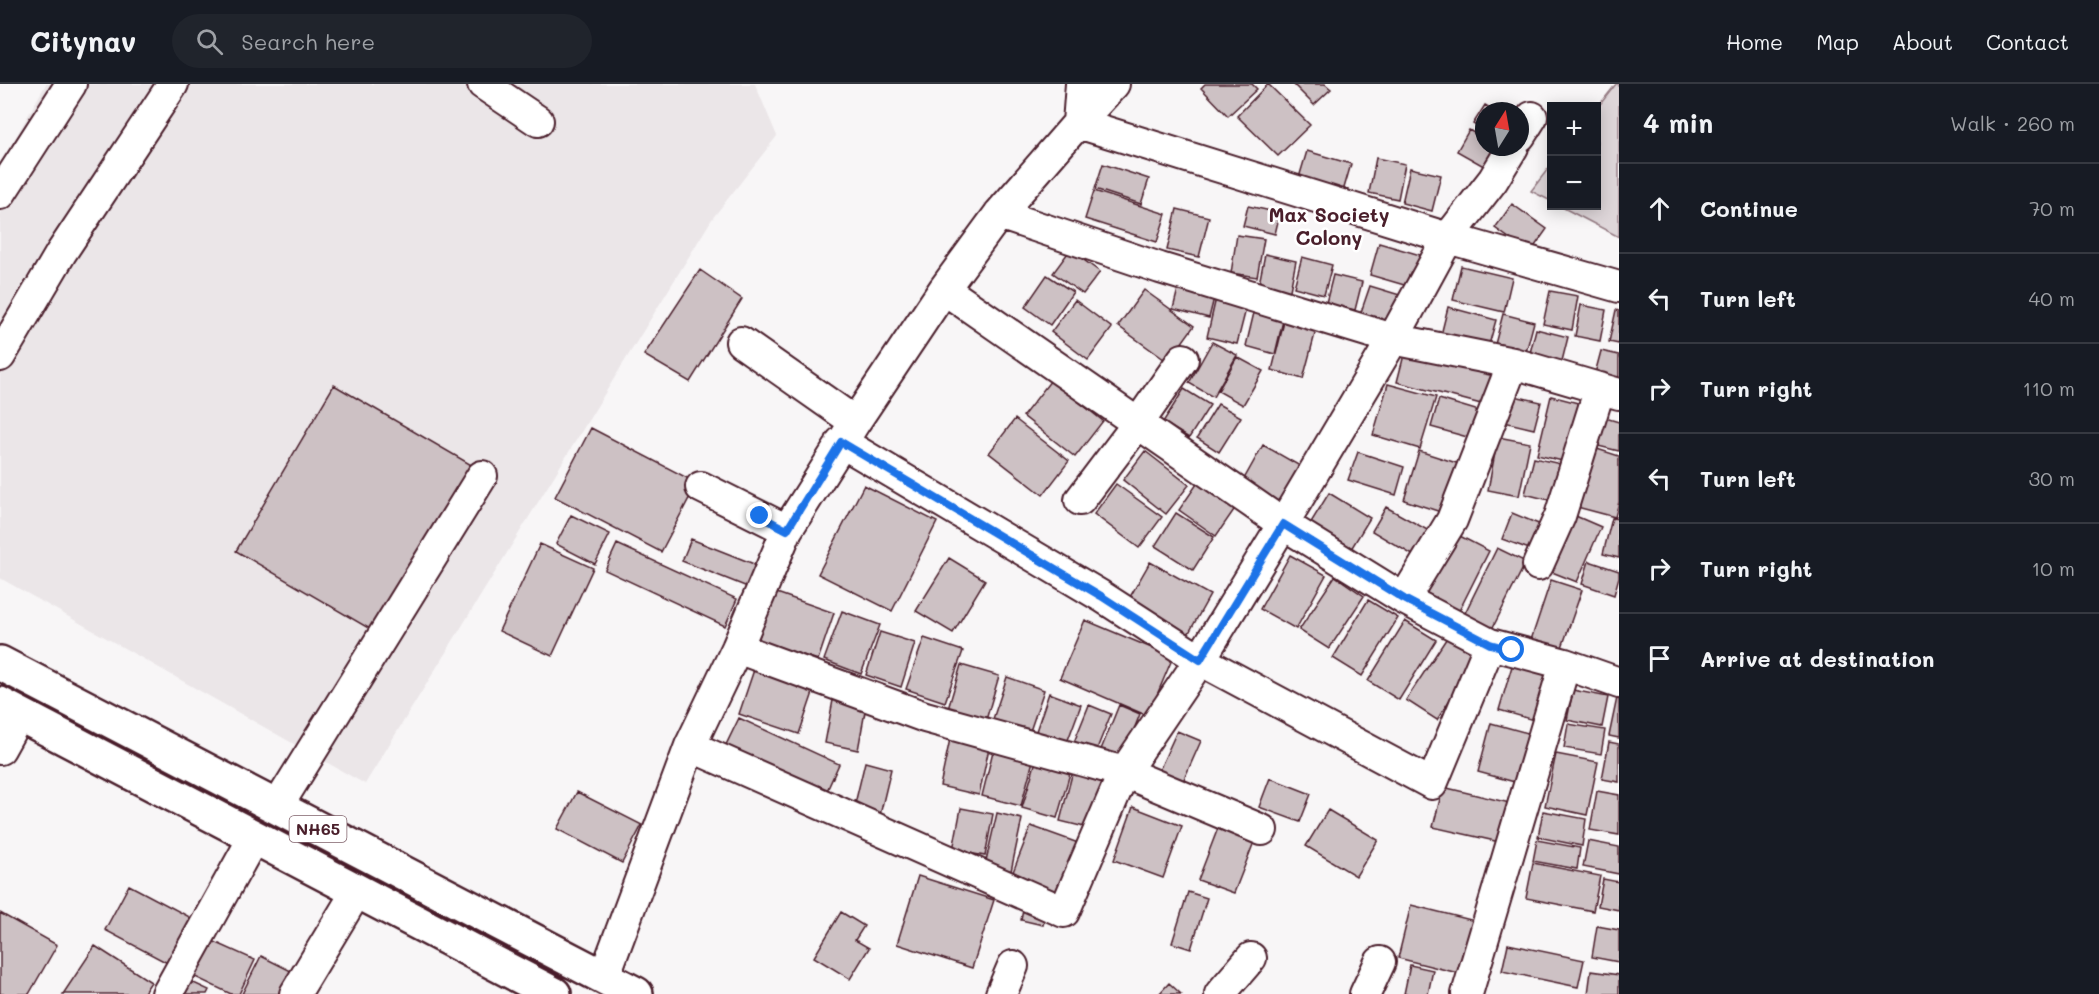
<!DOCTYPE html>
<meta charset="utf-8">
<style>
:root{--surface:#171b24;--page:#20242c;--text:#f1f3f6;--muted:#9ea1a6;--line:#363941}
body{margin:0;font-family:Mali,sans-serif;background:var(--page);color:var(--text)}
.controls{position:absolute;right:18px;top:18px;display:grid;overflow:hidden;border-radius:0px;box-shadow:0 3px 15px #0003}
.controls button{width:54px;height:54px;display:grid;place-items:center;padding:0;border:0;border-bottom:2px solid var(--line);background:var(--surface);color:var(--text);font:30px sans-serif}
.compass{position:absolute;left:1475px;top:18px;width:54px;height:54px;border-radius:50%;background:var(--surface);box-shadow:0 3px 15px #0003;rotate:11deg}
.stop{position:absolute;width:18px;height:18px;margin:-14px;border:4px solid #1a73e8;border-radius:50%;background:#fff}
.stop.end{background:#1a73e8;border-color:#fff;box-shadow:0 2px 6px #0008}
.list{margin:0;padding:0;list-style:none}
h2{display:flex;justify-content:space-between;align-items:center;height:78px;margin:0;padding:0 24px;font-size:26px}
h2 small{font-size:20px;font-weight:400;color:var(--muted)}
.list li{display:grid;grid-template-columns:39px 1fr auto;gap:18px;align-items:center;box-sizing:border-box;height:90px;padding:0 24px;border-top:2px solid var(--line)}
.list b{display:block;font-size:22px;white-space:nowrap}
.list em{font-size:20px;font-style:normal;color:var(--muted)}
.icon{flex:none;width:33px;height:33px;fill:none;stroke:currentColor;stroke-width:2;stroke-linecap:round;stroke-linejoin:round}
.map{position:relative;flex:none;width:1619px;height:910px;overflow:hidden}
header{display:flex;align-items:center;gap:36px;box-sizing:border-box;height:84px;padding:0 30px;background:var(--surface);border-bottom:2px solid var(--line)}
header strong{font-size:28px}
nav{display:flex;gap:33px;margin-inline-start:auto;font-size:21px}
.search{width:420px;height:54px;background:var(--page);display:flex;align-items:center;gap:15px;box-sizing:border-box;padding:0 21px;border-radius:33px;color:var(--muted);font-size:22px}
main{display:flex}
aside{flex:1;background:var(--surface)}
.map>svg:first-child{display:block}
.built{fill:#ebe6e8}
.green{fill:#ded6d9;stroke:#947a82;stroke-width:1.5}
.building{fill:#cdc1c4;stroke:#4a1f2b;stroke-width:1.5}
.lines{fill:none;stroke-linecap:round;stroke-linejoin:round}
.minor-casing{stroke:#4a1f2b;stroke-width:34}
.highway-casing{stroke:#4a1f2b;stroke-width:38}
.minor{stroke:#fff;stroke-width:30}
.highway{stroke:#fff;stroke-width:33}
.route{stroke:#1a73e8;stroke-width:8}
.labels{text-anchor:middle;stroke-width:5;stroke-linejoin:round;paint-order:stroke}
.shield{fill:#fff;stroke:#80626b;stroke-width:1.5}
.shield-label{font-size:16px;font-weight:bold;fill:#4a1f2b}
.neighbourhood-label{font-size:20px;font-weight:bold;fill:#4a1f2b;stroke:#fff}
</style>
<header>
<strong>Citynav</strong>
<div class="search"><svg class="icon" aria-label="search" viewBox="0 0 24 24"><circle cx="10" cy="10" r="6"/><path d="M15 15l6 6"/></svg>Search here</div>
<nav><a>Home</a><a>Map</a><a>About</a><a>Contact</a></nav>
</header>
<main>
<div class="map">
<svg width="1619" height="910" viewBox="0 0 1619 910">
<rect width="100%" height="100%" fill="#f8f6f7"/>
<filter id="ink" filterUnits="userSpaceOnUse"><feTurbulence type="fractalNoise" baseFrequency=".0167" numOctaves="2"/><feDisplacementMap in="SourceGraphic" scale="12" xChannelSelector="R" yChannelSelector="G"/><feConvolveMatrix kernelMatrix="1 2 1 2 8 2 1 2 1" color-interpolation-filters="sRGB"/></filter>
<g filter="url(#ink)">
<path class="built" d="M46,0h709l22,52 -65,83 -347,565 -365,-206v-413z"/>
<path class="green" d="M1616,0h3v153l-59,-31h36l1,-98z
M1551,81v36l-20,-10z"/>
<path class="building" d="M1205,0h47l5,5 -29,27 -27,-28z
M1268,0l42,41 -32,31 -41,-40z
M1293,0h32l6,5 -17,16z
M1485,21l10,6h-11v20l-11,-7z
M1469,46l15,9v8h14l-2,26 -39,-22z
M1307,67l44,13 -9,31 -44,-14z
M1376,74l29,6 -7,35 -29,-6z
M1103,80l46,15 -8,25 -46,-15z
M1410,84l31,7 -9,36 -30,-8z
M1094,107l72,23 -9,28 -72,-23z
M1512,120l35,25 -17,24 -35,-25z
M1248,122l32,7 -5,21 -32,-8z
M1177,125l32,8 -10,40 -32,-7z
M1237,151l27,4 -7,38 -26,-4z
M1379,159l48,14 -9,32 -48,-14z
M1070,166l30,22 -17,22 -30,-21z
M1265,170l31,7 -7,34 -31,-6z
M1302,173l30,8 -8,30 -30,-8z
M1461,182l51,12 -8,34 -51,-12z
M700,186l42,29 -52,83 -46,-27z
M1047,191l26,17 -23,33 -25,-18z
M1333,191l29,7 -7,28 -29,-7z
M1181,193l36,9 -8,32 -36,-9z
M1370,202l33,10 -10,30 -33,-11z
M1144,206l50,36 -26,36 -50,-36z
M1550,207l28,5 -6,34 -29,-6z
M1216,214l31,7 -10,39 -30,-7z
M1075,216l37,28 -24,32 -37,-28z
M1257,216l29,8 -11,46 -29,-8z
M1581,221l25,5 -6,31 -25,-5z
M1448,223l48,13 -9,32 -47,-13z
M1616,226l3,1v33l-10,-2z
M1503,230l31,8 -9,34 -31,-8z
M1284,238l32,8 -13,49 -31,-9z
M1536,245l32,8 -9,36 -32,-8z
M1212,258l25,13 -24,42 -24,-14z
M1406,263l88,23 -9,35 -88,-23z
M1601,267l18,4v33l-26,-7z
M1237,273l26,14 -20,34 -25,-14z
M1051,296l52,41 -28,36 -52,-41z
M1388,300l48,13 -16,52 -47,-14z
M334,301l146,85 -98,166 -146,-85z
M1184,305l26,16 -21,33 -26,-16z
M1510,311l31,7 -7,27 -30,-7z
M1551,312l31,8 -15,58 -30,-7z
M1439,315l40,12 -8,27 -40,-11z
M1218,320l23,13 -22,35 -22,-14z
M1602,333l17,5v29l-25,-6z
M1015,335l54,42 -26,34 -54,-42z
M591,344l106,55 -36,69 -106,-55z
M1498,353l32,6 -11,53 -31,-6z
M1263,361l37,21 -24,42 -37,-20z
M1594,364l25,8v46l-4,15 -38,-10z
M1145,367l44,34 -23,29 -43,-34z
M1419,367l47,15 -16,49 -46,-15z
M1358,368l46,15 -8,28 -48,-15z
M1534,374l31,7 -8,37 -32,-8z
M1199,397l37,26 -20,29 -37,-26z
M1116,400l46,33 -23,31 -45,-34z
M864,401l73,37 -45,89 -74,-37z
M1329,409l41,25 -19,31 -41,-25z
M1386,423l45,25 -15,25 -44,-26z
M1176,429l38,24 -21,33 -38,-24z
M1512,429l29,12 -9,25 -30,-11z
M1571,430l30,13 -24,55 -30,-12z
M571,431l39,19 -15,30 -39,-20z
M1612,434l7,1v39l-16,-4z
M1454,449l35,18 -31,62 -35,-18z
M691,455l68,27 -9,22 -68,-27z
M540,460l53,24 -41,88 -53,-25z
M617,460l120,55 -12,27 -120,-56z
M1497,464l29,14 -34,67 -28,-14z
M1290,471l36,20 -30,54 -36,-20z
M949,474l36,22 -32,53 -37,-22z
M1589,477l30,10v6l-5,18 -32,-11z
M1150,478l60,33 -24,43 -60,-34z
M1335,492l29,20 -35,53 -30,-19z
M1551,496l31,10 -22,63 -30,-10z
M774,508l60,21 -16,47 -60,-20z
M1368,516l30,18 -36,58 -29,-18z
M842,527l38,14 -19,49 -37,-14z
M1085,536l88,37 -25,59 -88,-38z
M1405,537l31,19 -37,60 -31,-19z
M880,548l35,11 -14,44 -35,-12z
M1448,552l30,19 -41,65 -31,-20z
M924,554l39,13 -18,51 -39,-13z
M1515,572l42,13 -16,53 -42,-12z
M758,574l60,20 -19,56 -60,-20z
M961,581l38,11 -13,44 -38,-11z
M1007,593l37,13 -15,44 -37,-12z
M1573,606l35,7 -6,30 -35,-7z
M1049,609l32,12 -16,43 -31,-11z
M1618,609h1v45l-10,-2z
M833,616l33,6 -8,44 -33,-7z
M1089,621l22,9 -19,47 -22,-9z
M1119,621l21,9 -18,46 -22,-8z
M739,634l100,46 -14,31 -101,-46z
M1491,639l44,12 -13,49 -44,-12z
M1568,640l37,6 -4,24 -37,-6z
M1177,647l24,10 -20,45 -24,-11z
M950,655l39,9 -10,47 -39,-9z
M1609,658l10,2v38l-17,-3z
M994,663l40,10 -13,49 -39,-10z
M1038,670l35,9 -16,55 -35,-10z
M1556,670l42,8 -11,53 -42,-9z
M865,678l26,7 -11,46 -26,-7z
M1074,683l37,10 -14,53 -37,-9z
M1270,694l41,16 -11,28 -41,-15z
M1443,703l71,17 -10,39 -71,-16z
M1597,707l22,4v40l-29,-5z
M577,708l65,33 -20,38 -65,-34z
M1133,723l49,19 -19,52 -49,-18z
M961,724l32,6 -8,42 -32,-6z
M1328,726l50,30 -22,36 -50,-30z
M1543,727l43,8 -4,27 -44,-9z
M997,729l25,6 -11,52 -26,-6z
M1031,742l50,18 -19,52 -51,-19z
M1218,744l36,14 -20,51 -36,-13z
M1537,756l43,8 -3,21 -44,-8z
M1588,757l31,6v27l-36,-7z
M1533,779l67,13 -7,35 -67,-13z
M918,792l76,24 -22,68 -75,-24z
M1603,795l16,3v28l-21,-4z
M129,801l70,37 -24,45 -70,-37z
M1188,808l19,6 -16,51 -19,-6z
M1024,821l22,4 -3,16 -22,-5z
M1411,821l72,18 -13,53 -72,-18z
M841,828l23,14 -9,14 14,8 -19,31 -36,-22z
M0,829l57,32 -28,49h-29z
M1597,842l22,4v32l-27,-5z
M208,855l47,21 -16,34h-8l-40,-19z
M1508,860l76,16 -6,27 -76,-16z
M95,862l56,36 -8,12h-80z
M261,872l34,17 -11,21h-42z
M1410,881l23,5 -5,24h-24z
M1591,887l28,4v19h-31z
M183,894l26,12 -2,4h-32z
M1169,899l12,11h-22z"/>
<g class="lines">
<g class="minor-casing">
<path id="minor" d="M483,0l55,37
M1081,0l-3,39 370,115 171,49
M1520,52l12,-19
M0,110l71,-110
M999,130l161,54 233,71 120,24 106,31
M944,205l339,235 121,75 86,45 75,20 54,19
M741,258l114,80
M0,272l61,-103 112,-169
M841,358l260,154 99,64 232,124 58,-140
M701,403l86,43
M1080,416l59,-78 44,-63
M1538,481l22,-49 40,-128
M1404,515l48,-79 61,-157
M737,564l188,69 199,55 138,58
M690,662l374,166 60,-140 76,-112 83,-136 110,-185 55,-101 45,-58 20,-33
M0,665l19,-34
M277,723l205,-331
M604,893l86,-231 47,-98 50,-118 68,-108 89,-133 55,-75 79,-91 36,-39
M167,910l87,-157
M295,910l62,-103
M1001,910l12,-28
M1220,910l31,-36
M1365,910l15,-32
M1467,910l98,-330"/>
</g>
<g class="highway-casing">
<path id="highway" d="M0,579l636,331
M0,620l554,290"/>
</g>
<use href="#minor" class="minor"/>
<use href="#highway" class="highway"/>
</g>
</g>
<g class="lines" filter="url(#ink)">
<path class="route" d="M760,432l27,14 54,-88 260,154 99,64 83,-136 121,75 86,45 22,6"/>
</g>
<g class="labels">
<rect class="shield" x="289.5" y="732" width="57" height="26" rx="4.5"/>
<g class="shield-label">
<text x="318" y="751">NH65</text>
</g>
<g class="neighbourhood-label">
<text x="1329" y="138">Max Society<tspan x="1329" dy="23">Colony</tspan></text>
</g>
</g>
</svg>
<div class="controls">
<button>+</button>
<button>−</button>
</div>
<svg class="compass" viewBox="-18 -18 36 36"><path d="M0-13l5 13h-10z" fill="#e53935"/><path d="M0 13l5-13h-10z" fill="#9ea1a6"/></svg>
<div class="stop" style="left:1512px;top:566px"></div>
<div class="stop end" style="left:760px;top:432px"></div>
</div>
<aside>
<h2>4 min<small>Walk · 260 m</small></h2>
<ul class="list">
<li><svg class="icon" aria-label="ahead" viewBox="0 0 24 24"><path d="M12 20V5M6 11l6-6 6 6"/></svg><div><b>Continue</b></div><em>70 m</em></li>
<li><svg class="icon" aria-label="left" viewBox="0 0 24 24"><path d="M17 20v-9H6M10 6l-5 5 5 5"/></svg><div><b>Turn left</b></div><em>40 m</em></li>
<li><svg class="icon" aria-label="right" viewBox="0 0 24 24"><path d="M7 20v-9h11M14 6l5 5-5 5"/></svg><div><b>Turn right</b></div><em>110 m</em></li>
<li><svg class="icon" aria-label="left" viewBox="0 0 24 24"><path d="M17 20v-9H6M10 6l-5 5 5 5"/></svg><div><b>Turn left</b></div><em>30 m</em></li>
<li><svg class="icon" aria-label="right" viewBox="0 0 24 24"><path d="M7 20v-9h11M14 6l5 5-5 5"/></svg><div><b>Turn right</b></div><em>10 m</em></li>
<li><svg class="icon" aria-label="arrive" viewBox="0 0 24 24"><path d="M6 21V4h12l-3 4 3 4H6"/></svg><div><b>Arrive at destination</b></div></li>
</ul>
</aside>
</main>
